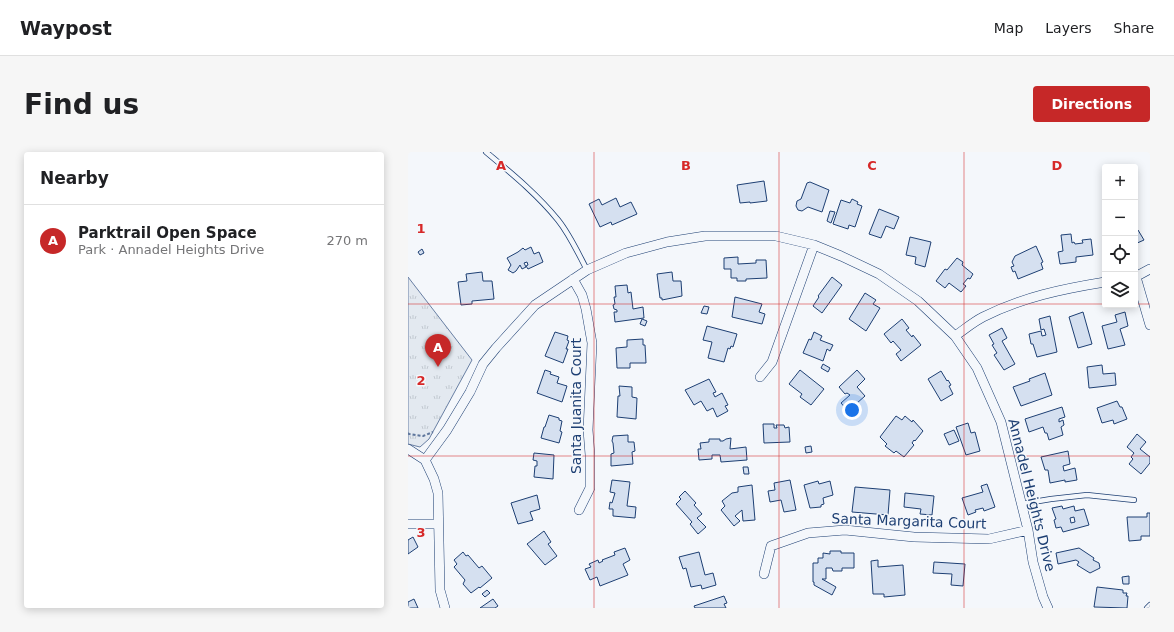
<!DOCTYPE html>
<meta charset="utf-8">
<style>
:root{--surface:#fff;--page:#f6f6f6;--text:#202124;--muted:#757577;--line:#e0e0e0;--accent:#c62828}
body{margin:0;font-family:"DejaVu Sans",sans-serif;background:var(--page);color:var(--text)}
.controls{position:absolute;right:12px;top:12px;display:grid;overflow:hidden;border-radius:4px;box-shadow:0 2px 10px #0003}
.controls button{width:36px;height:36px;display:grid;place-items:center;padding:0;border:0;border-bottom:1px solid var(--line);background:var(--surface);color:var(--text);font:20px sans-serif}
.you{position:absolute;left:444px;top:258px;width:14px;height:14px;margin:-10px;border:3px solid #fff;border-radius:50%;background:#1a73e8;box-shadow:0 0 0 6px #1a73e833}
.badge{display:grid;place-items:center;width:26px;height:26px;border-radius:50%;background:var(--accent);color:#fff;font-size:13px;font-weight:700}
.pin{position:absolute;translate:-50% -33px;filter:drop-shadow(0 1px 2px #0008)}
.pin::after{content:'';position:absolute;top:21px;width:14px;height:12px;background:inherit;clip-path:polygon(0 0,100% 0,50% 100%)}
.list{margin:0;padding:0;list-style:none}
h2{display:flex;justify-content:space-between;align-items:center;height:52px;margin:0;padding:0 16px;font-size:17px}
h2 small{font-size:13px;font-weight:400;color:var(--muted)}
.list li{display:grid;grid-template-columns:26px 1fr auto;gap:12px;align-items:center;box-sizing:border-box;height:72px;padding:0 16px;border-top:1px solid var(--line)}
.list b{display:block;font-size:15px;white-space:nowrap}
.list p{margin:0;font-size:13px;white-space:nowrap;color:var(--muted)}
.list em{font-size:13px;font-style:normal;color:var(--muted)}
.icon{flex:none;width:22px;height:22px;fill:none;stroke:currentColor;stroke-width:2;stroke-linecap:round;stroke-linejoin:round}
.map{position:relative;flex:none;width:742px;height:456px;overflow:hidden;border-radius:4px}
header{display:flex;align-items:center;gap:24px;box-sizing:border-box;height:56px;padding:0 20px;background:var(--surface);border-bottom:1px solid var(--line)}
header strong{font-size:19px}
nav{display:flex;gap:22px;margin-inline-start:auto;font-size:14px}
.intro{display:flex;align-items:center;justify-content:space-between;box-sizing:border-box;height:96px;padding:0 24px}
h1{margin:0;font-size:28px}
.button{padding:10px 18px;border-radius:4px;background:var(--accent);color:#fff;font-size:14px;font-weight:700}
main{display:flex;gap:24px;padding:0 24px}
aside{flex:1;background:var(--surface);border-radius:4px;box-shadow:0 2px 10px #0003}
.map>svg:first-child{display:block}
.park{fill:url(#park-tufts);stroke:#687fa3}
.building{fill:#d5e0f0;stroke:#1d3f73;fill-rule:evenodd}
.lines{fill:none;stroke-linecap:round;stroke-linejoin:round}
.lane-casing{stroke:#1d3f73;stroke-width:6}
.street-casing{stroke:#1d3f73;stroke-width:10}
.path{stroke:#5e769c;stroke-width:2;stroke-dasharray:3 2;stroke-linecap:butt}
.lane{stroke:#f4f7fb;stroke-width:4.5}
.street{stroke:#f4f7fb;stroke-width:9}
.grid{fill:none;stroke:#d62828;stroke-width:1;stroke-opacity:0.55}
.labels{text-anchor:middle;stroke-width:3;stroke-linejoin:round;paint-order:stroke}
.street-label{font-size:14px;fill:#1d3f73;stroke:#f4f7fb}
.grid-label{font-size:13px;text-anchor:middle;font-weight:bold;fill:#d62828;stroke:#f4f7fb;stroke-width:3;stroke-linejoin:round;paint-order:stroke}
</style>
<header>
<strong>Waypost</strong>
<nav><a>Map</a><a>Layers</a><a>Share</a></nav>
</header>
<div class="intro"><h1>Find us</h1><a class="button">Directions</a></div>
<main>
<aside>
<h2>Nearby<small></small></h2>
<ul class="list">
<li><span class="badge">A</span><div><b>Parktrail Open Space</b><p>Park · Annadel Heights Drive</p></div><em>270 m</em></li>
</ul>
</aside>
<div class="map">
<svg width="742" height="456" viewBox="0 0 742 456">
<defs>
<pattern id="park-tufts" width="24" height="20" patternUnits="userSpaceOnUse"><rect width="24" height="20" fill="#e3e9f0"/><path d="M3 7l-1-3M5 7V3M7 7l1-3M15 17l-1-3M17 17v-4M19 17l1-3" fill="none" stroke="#c2c9d1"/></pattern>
</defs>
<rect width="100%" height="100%" fill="#f4f7fb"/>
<path class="park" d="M0,125l64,83 -43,79 -9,8 -12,-3z"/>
<path class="building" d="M356,29l3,20 -17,2v-1l-10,1 -3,-18z
M402,30l19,8 -7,22 -14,-5 -6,4 -4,-1 -2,-4 1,-5 4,-2 6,-16z
M208,46l4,9 11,-5 6,12 -25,11 -1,-3 -11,5 -11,-23 10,-5 3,6z
M444,47l6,3 -1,2 5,2 -7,21 -6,-2 -1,4 -15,-5 8,-24 9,3z
M471,57l20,8 -5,12 -8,-3 -5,12 -12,-4z
M422,59l5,1 -4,11 -4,-2z
M727,76l1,2h2l6,10 -9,4z
M663,82l1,9 2,-1 1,2 8,-1 -1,-3 9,-1 2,16 -17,2v5l-16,2 -2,-12 5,-1 -2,-16z
M502,85l21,5 -6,25 -10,-3 1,-7 -10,-2z
M628,94l7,16 -2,1 2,6 -25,10 -3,-8 -2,1 -2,-5 3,-1 -2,-4 3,-6z
M123,95l3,7 5,-2 4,10 -15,7 -2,-3 2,-1 -1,-3 -3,1 2,4 -4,2 -2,-4 -4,6 -3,2 -5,-3 3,-5 -4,-7 11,-6 5,-4 2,2z
M14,97l2,4 -4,2 -2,-3z
M330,105v7l18,-1v-3h10l1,18 -21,1v2h-9v-3h-6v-9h-7v-11z
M549,106l6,4 -1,3 11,9 -3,5 -2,-1 -5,6 3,2 -5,6 -12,-9 -4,5 -9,-7 9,-12 2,1z
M74,120l1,9h9l2,18 -22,2v3l-11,1 -3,-23 9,-1 -1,-7z
M264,120l1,9h8l1,15 -20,4v-2h-2l-3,-24z
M424,125l10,8 -20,28 -9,-7 6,-9 -1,-1z
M219,133l1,8 3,-1 2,17 10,-2 1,11 -29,4 -1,-10h3v-2l-3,-1 -1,-4 2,-1 -1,-7h2l-1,-11z
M457,141l11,7 -3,4 7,4 -14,23 -17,-12z
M327,145l27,7 -3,8 6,2 -3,10 -30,-7z
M296,154l5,1 -2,7 -6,-1z
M675,160l9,32 -14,4 -9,-31z
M717,160l3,14 -8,3 5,16 -17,4 -6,-23 15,-4 -2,-7z
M642,164l7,36 -20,5 -4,-13h-2l-2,-10 12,-3 1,5 4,-1 -2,-6 -3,1 -2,-11z
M234,167l5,2 -2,5 -5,-2z
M494,167l7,9 -3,2 6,7 1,-2 8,10 -20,16 -5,-7 5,-4 -8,-9 -2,2 -7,-9z
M299,174l30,8 -4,13 -2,-1 -1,3 -2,-1 -4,14 -16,-4 4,-16 -9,-2z
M594,176l5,10 -5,3 13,23 -11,6 -10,-15 3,-2 -5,-8 2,-1 -5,-9z
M147,180l13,4 -1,4 2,1 -3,8h2l-5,14 -18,-7z
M406,180l8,4 -2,4 13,5 -3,6 -3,-2 -4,12 -20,-8 6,-14 2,1z
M235,187v6h2l1,18h-16v5h-13l-1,-20 11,-1v-7z
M415,212l7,4 -2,4 -7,-4z
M694,213l1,9 12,-1 1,12 -27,3 -2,-21z
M137,218l6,2 -1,2 9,3 -2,6 10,3 -5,16 -25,-9z
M392,218l24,19 -13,16 -11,-8 2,-3 -13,-10z
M449,218l8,9 -8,8 8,9 -17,15 -7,-8 9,-8 -3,-2 -2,1 -6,-7z
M533,219l6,10 1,-1 3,5 -2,1 4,8 -12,7 -13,-22z
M637,221l7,22 -31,11 -8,-19 17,-6 -1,-2z
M301,227l7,13 -3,1 2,4 7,-4 6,12 -3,1 3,5 -11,6 -4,-9 -6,3 -6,-10 -7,4 -9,-15z
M211,234l13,1v10l5,1 -1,21 -19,-2 1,-21h2z
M709,249l3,6h2l5,12 -13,5 -1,-4 -11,3 -5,-15z
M654,255l3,10 -6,2v3l4,-2 1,5 -3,2 2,8 -14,5 -2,-7h-2l-2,-6 -14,5 -4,-13z
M141,263l10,3v2l3,1 -2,10 2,1 -3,11 -18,-5 3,-11h1z
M488,264l6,4 3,-4 7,6 1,-2 10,11 -8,10 -1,-1 -2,3 2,2 -10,12 -8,-6 -2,2 -9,-7 2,-2 -7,-7z
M560,271l3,10 4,-1 5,19 -14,4 -10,-28z
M355,272h11v4h3l-1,-3h8l1,3 4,-1 1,15 -26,1z
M546,278l5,11 -10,4 -5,-11z
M729,282l9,8 -6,7 10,8v6l-9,11 -12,-10 4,-5 -2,-2 3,-4 -7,-6z
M220,283v7h6l1,9 -3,1 1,12 -22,2v-12l3,-1 -1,-10 -1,-2 1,-5z
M323,286l-1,11 16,-2 1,13 -26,2 -1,-7h-8v4l-13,1 -1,-11h3l-1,-6 9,-1v-3h11v2h3l3,-2z
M403,294l1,6 -6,1 -1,-6z
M660,299l2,13 -7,2 1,5 11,-3 2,12 -12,2v-2l-15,3 -2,-13h-3l-4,-13z
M126,301l20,2 -1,24 -19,-2 1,-11h2v-5l-4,-1z
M335,315h5l1,7h-5z
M204,328l18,2 -3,24 9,1 -1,11 -22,-2v-7h-4l1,-7 2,1 3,-10 -5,-1z
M382,328l6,30 -12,2 -3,-12 -11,2 -2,-11 7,-1 -1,-7z
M410,329l1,3 11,-3 3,14 -10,3 1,6 -3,1v2l-11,1 -6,-23z
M579,332l8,23 -11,4 -1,-3 -8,2 1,2 -8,3 -6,-17 21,-6 -2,-6z
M344,333l3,35 -12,1 -1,-11 -7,6 5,5 -6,5 -13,-16 4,-4 -3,-5 10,-8 6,-1v-5z
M447,335l35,3 -2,25 -36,-3z
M277,339l11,12 -2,2 8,9 -5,4 9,9 -8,7 -8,-10 2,-2 -16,-18 5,-5 -2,-2z
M497,341l29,3 -2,19 -12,-1 1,-5 -17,-2z
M129,343l3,14 -10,3 3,8 -15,4 -7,-21z
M654,354l1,3 11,-3 1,5 9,-2 5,16 -26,7 -2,-5 -5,1 -2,-8 2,-1 -4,-11zM666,365l1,5 -4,1 -1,-5z
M739,361h3v23h-9v4l-12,1 -2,-24h20z
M136,379l7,11 -3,2 9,12 -12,9 -18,-21z
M5,385l5,10 -10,7v-14z
M217,396l5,12 -7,4 5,11 -28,11 -3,-9 -7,3 -5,-11 6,-2 -2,-3 9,-4 1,3 4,-2 -1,-1 13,-5 -1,-3z
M671,396l15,10 -1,2 6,3 1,5 -10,5 -13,-8 2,-3 -3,-2 -18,4 -2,-11z
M422,399h11v2h13v15h-12v3h-9l-1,-3h-6v11h-4l14,8 -4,8 -18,-10v-3h-1v-19h5v-5h5v-5l7,1z
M55,400l3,4 2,-1 11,13 3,-2 10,12 -12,10 -1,-1 -8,6 -8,-9 2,-4 -11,-13 3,-3 -3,-4z
M291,400l6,23 8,-2 3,12 -14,4 -1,-4 -10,2 -5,-19 -3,1 -4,-12z
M470,408v7l25,-2 2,30 -21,2v-3h-11l-2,-33z
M526,410l31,2 -2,22 -12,-1 1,-11 -19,-1z
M721,424v8h-6l-1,-7z
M689,435l26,3v3h4l-1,3h2l-1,12 -33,-1z
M79,438l3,3 -5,4 -3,-3z
M316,444l3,7 -3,1 2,4h-31l-1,-2z
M6,447l4,9h-10v-6z
M85,447l5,7 -3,2h-15z"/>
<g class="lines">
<g class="lane-casing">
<path id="lane" d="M78,0c25,21 51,42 72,68 12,15 20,33 29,50
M613,352l30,-5 36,-4 47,5
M739,456l3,-3"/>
</g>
<g class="street-casing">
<path id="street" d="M727,125l15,-8
M728,125l14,48
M165,127l9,16 4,14 6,34 -4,87 2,25v33l-11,22
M547,184c9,-6 18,-14 28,-19 40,-20 79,-28 122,-35
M352,225l12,-15 42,-117
M0,297l17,11 9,19 4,14 2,97 5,18
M17,308l22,-30 23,-38 13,-28 13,-16 39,-43 52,-35 39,-17 41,-11 38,-6h71l38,9 27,11 38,18 39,27 37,35 22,32 24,54 27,108 5,32 10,35 5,11
M0,372h30
M356,422l7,-28 37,-13 37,-3 69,7 75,2 39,-9"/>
</g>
<path class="path" d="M0,281l1,1 14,2 10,-4"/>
<use href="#lane" class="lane"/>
<use href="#street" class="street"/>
</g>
<path class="grid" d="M186,0v456M371,0v456M556,0v456M0,152h697M727,152h15M0,304h742"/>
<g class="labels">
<g class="street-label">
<text transform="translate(168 254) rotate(-90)" y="5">Santa Juanita Court</text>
<text transform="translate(624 343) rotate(76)" y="5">Annadel Heights Drive</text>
<text transform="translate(501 369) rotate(2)" y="5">Santa Margarita Court</text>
</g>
</g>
<g class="grid-label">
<text x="93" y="18">A</text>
<text x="278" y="18">B</text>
<text x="464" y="18">C</text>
<text x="649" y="18">D</text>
<text x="13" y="81">1</text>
<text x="13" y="233">2</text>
<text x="13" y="385">3</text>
</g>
</svg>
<div class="controls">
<button>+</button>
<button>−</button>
<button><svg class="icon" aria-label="locate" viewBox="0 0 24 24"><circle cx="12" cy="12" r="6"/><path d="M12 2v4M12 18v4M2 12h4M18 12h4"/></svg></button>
<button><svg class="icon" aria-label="layers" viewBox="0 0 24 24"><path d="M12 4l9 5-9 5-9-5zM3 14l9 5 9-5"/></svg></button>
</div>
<div class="you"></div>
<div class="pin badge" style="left:30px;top:215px">A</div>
</div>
</main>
